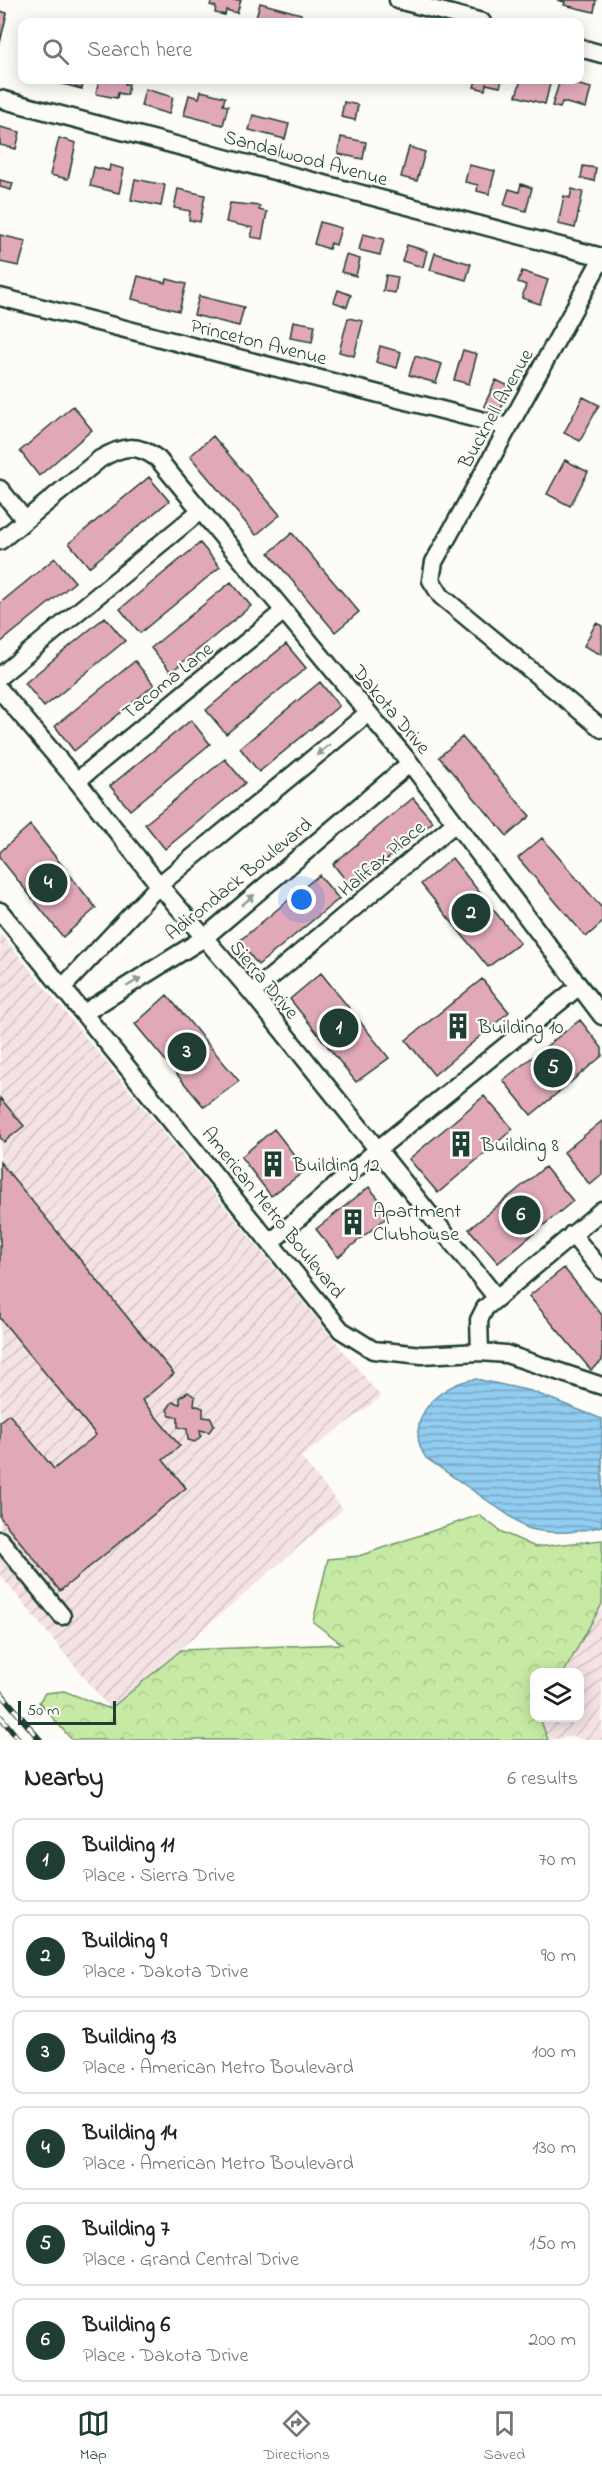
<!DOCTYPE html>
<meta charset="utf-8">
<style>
:root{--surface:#fff;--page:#f2f2f2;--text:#222;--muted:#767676;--line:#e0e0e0;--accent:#1f3d34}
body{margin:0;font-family:"Indie Flower",sans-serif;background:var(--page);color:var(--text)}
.controls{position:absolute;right:18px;bottom:18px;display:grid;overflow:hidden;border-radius:12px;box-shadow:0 3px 15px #0003}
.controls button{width:54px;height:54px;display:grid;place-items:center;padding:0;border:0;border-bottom:2px solid var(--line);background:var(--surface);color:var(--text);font:30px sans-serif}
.scale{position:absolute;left:18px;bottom:15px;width:98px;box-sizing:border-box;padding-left:6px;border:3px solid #1f3d34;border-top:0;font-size:16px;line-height:21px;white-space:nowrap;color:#1f3d34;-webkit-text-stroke:4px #fdfcf7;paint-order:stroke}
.you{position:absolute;left:302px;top:900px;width:21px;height:21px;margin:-15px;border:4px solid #fff;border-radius:50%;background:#1a73e8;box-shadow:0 0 0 9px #1a73e833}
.badge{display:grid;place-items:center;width:39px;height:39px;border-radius:50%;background:var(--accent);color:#fff;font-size:20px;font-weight:700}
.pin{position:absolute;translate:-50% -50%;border:3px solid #fff;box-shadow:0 2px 6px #0006}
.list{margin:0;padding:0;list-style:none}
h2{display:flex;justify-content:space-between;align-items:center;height:78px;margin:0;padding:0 24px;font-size:26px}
h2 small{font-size:20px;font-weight:400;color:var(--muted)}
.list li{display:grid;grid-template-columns:39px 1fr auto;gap:18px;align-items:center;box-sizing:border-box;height:84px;margin:0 12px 12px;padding:0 12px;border:2px solid var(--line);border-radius:12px}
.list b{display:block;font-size:22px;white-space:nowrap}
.list p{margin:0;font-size:20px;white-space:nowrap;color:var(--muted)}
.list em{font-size:20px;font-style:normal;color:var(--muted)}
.icon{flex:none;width:33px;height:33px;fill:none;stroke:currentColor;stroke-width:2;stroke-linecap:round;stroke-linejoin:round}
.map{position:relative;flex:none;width:602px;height:1740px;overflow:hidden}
.search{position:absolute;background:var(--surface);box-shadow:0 3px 15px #0003;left:18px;right:18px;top:18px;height:66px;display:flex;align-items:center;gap:15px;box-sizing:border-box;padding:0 21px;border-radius:12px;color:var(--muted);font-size:22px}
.sheet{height:654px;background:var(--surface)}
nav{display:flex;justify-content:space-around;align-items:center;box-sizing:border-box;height:84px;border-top:2px solid var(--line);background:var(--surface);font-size:16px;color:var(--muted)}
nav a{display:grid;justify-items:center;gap:3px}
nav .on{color:var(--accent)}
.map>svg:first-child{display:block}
.industrial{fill:url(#industrial-furrows)}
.forest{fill:url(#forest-crowns);stroke:#72946c;stroke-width:1.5}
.water{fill:url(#water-rules);stroke:#6393a5;stroke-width:1.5}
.building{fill:#e1a8b8;stroke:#1f3d34;stroke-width:1.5}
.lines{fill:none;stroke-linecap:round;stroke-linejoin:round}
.minor-casing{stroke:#1f3d34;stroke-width:21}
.minor{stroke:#fdfcf7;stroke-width:16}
.rail-casing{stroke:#1f3d34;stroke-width:6}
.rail{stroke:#fdfcf7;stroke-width:4;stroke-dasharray:11;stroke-linecap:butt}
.oneway{fill:#8e9c96}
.labels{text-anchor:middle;stroke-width:4.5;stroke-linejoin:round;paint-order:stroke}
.street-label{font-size:20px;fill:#1f3d34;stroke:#fdfcf7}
.poi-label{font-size:20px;fill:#1f3d34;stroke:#fdfcf7;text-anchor:start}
</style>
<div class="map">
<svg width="602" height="1740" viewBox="0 0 602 1740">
<defs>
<pattern id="industrial-furrows" width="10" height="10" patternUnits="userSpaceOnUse" patternTransform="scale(1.5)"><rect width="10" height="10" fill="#f5e3e4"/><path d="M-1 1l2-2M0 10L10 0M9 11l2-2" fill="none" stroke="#d2c4c4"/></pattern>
<pattern id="forest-crowns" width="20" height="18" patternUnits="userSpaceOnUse" patternTransform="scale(1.5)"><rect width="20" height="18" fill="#c6eaa4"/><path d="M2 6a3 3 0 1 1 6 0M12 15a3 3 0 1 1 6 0" fill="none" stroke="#aaca8e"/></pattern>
<pattern id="water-rules" width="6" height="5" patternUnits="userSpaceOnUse" patternTransform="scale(1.5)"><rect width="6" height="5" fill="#91ccf1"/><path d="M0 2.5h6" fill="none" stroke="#76a7c4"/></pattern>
</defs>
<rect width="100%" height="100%" fill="#fdfcf7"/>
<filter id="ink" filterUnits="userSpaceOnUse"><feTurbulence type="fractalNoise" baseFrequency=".0167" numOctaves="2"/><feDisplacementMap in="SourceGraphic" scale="12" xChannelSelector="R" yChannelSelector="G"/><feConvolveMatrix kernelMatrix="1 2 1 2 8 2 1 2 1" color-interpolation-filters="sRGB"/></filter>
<g filter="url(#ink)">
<path class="industrial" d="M0,933l381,464 -80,60 42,52 -233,200 -110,-134z
M602,1604v136h-20l-8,-4 -26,4 -8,-22h40v-46h-16z"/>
<path class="forest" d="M479,1515l23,17 33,15 67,-7v64l-38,68h-30v46h6l8,22h-476l-33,-38 6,-9 19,-2 46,18 71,-59 161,-6 -29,-22 15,-63 31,-3z"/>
<path class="water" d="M476,1379l55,12 71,28v107c-26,7 -49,9 -75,2l-101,-70c-25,-37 13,-75 50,-79z"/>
<path class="building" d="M212,0h29l-4,13 -11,-3 -1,5 -10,-2 1,-6 -6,-2z
M557,0h39l-2,12 -30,-7 1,-3z
M260,3l41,11 -3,8h-43z
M0,11l7,2 -7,30z
M47,80h37l-2,9z
M99,80h27l-1,4h4l-2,11 -9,-2 -1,5 -21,-4z
M476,80h26l-2,7 -14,-3 -1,6 -11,-3z
M521,80h30l-6,24 -29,-8z
M560,80l31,8 -5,20 -24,-6 -2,6 -8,-2z
M145,89l28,8 -4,17 -28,-8z
M201,91l24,6 -2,8 5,1 -5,19 -39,-10 5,-20 10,3z
M344,102l14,3 -3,15 -14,-3z
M253,115l36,9 -4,15 -36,-9z
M0,127l20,5 -4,17 -16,-4z
M341,137l25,5 -3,17 -25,-5z
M59,138l17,5 -8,36 -18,-4z
M409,147l16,5 -8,29 -16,-4z
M110,165l14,4 -5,24 -29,-7 4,-19 15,4z
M469,165l26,6 -6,23 -12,-3 1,-6 -13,-3z
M583,166l13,2 -2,13 -13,-3z
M135,179l30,6 -4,21 -30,-6z
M0,180l13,3 -2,7 -11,-3z
M521,184l11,4 -6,23 -22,-6 5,-16 10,3z
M178,189l27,6 -5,27 -11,-2 1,-9 -16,-3z
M572,189l11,3 -8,36 -17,-4 6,-28 6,2z
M230,203l30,3 -1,4 8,2 -5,27 -11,-2 2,-9 -27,-6z
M320,222l21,6 -5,17 -5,-2 -2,6 -15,-5z
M363,234l21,5 -4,16 -21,-5z
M0,235l26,6 -7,25 -19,-4z
M407,245l20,6 -4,16 -21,-6z
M435,253l36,11 -5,16 -36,-10z
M346,255l14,4 -4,17 -15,-4z
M522,271l26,9 -8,24 -18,-6 4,-13 -8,-3z
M386,275l12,2 -3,16 -12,-2z
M138,276l28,7 1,-4 19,5 -7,27 -47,-12z
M338,290l13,5 -4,12 -13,-5z
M199,296l45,11 -5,19 -45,-11z
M348,318l15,3 -9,35 -15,-4z
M293,321l22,4 -3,17 -22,-4z
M380,346l21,6 -4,16 -21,-6z
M463,350l14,4 -8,30 -15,-4z
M415,356l27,8 -6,19 -27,-8z
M496,380l15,7 -12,26 -15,-7z
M583,397l16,8 -19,36 -16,-8z
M73,406l19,24 -53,46 -19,-25z
M213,436l67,79 -24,20 -66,-79z
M565,460l23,12 -18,34 -23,-12z
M149,477l20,24 -80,66 -20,-24z
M292,533l67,79 -24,20 -66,-79z
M200,543l20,24 -80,66 -20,-24z
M55,558l20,24 -75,61v-40z
M231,582l20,24 -80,66 -20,-24z
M105,617l20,24 -81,66 -19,-24z
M596,623l6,3v29l-18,-9z
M286,644l20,24 -80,66 -20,-24z
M135,661l19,24 -80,66 -19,-25z
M320,682l19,24 -80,66 -19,-24z
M191,720l19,24 -80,66 -20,-24z
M462,737l68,79 -23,20 -68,-79z
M225,759l20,24 -80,66 -20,-25z
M413,798l20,24 -81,66 -19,-24z
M30,825l66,83 -33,29 -63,-79v-6z
M542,838l60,70v15l-16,14 -68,-79z
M452,858l68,85 -32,24 -67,-83z
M319,875l20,24 -81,66 -19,-24z
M321,973l68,85 -33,24 -66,-83z
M482,979l27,33 -75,63 -28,-35z
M167,995l72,86 -35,26 -69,-83z
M580,1020l22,28v8l-71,59 -28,-35z
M484,1096l29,33 -75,64 -29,-34z
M0,1098l24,28 -20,16 -4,-5z
M602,1121v54l-12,10 -26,-33z
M274,1129l32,41 -35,26 -30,-39z
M0,1162l174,212 -32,26 38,46 -17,14 23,28 -126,103 -60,-74v-96l9,-7 45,55 42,-34 -96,-117z
M545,1167l28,34 -75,62 -29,-34z
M369,1187l22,27 -53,43 -22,-28z
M564,1268l38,47v46l-11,9 -62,-74z
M188,1392l7,5 -1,8 9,3v9l8,1 3,7 -5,7 -9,-2 1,6 -6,6 -7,-2 -1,-11 -9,-2v-10l-8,-1 -3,-6 5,-8 8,2v-7z"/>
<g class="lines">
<g class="minor-casing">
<path id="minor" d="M398,0l84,22
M580,48l22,6
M0,99l602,158
M602,258l-168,304 -3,18 10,16 161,133
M0,297l508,130
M0,489l25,31
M0,541l100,-82c22,-13 37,-16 58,0l252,304 192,253
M0,676l200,-165
M0,690l77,91 82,104 93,108 244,304
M77,781l207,-170
M0,911l341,419 32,20 49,5 58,-3 26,2 96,32
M63,987l96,-102 209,-172
M252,993l202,-169
M84,1013l120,-75 206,-175
M572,1234l30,37
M271,1242l106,-92 201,-163
M480,1352l-1,-32 6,-12 117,-98
M0,1540l62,76"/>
</g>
<use href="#minor" class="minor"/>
<g class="rail-casing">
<path id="rail" d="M0,1692l40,48
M0,1716l19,24"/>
</g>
<use href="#rail" class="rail"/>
</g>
<defs><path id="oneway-solid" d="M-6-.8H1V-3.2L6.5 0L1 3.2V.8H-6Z" transform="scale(1.5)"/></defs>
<g class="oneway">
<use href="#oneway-solid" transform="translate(323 750) rotate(141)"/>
<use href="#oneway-solid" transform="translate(248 900) rotate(-40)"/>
<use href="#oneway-solid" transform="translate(134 982) rotate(-32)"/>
</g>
</g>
<defs>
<g id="building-bare" transform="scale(2.07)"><path d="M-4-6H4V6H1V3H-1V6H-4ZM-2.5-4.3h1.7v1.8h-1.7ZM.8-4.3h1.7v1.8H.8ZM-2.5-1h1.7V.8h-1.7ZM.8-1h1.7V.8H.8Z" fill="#1f3d34" stroke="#fdfcf7" stroke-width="2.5" paint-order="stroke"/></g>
</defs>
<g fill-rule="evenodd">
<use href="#building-bare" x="458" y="1026"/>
<use href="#building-bare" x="461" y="1144"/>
<use href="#building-bare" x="273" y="1164"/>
<use href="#building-bare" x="353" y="1222"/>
</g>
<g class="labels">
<g class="street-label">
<text transform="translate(306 157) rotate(15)" y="7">Sandalwood Avenue</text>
<text transform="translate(259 341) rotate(14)" y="7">Princeton Avenue</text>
<text transform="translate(495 408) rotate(-61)" y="7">Bucknell Avenue</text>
<text transform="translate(167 680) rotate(-39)" y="7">Tacoma Lane</text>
<text transform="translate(392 709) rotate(50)" y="7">Dakota Drive</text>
<text transform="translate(381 858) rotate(-40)" y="7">Halifax Place</text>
<text transform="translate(238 878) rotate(-39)" y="7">Adirondack Boulevard</text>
<text transform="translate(265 979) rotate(50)" y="7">Sierra Drive</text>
<text transform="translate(274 1212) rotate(51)" y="7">American Metro Boulevard</text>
</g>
<g class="poi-label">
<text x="478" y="1033">Building 10</text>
<text x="481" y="1151">Building 8</text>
<text x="293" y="1171">Building 12</text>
<text x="373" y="1217">Apartment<tspan x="373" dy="23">Clubhouse</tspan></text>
</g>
</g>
</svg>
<div class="controls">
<button><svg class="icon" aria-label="layers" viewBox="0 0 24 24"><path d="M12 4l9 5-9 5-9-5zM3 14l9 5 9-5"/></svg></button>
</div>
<div class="scale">50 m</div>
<div class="you"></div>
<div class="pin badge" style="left:339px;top:1028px">1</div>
<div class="pin badge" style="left:471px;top:913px">2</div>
<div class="pin badge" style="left:187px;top:1052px">3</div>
<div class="pin badge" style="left:48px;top:883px">4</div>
<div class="pin badge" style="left:553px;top:1068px">5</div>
<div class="pin badge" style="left:521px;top:1215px">6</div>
<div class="search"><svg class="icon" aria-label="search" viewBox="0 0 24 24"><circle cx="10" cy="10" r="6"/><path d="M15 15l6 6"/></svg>Search here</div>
</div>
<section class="sheet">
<h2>Nearby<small>6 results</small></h2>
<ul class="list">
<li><span class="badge">1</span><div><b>Building 11</b><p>Place · Sierra Drive</p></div><em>70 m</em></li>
<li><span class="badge">2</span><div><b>Building 9</b><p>Place · Dakota Drive</p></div><em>90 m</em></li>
<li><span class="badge">3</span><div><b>Building 13</b><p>Place · American Metro Boulevard</p></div><em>100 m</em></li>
<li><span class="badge">4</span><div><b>Building 14</b><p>Place · American Metro Boulevard</p></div><em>130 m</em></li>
<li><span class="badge">5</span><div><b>Building 7</b><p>Place · Grand Central Drive</p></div><em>150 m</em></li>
<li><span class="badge">6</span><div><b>Building 6</b><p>Place · Dakota Drive</p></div><em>200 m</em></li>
</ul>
</section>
<nav>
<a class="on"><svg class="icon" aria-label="map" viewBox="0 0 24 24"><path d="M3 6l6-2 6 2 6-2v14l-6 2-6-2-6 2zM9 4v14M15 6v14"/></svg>Map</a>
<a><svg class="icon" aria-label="directions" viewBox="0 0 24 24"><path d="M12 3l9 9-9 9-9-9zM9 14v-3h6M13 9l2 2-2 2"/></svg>Directions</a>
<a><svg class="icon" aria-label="saved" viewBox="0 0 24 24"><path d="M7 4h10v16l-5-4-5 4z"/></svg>Saved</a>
</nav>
